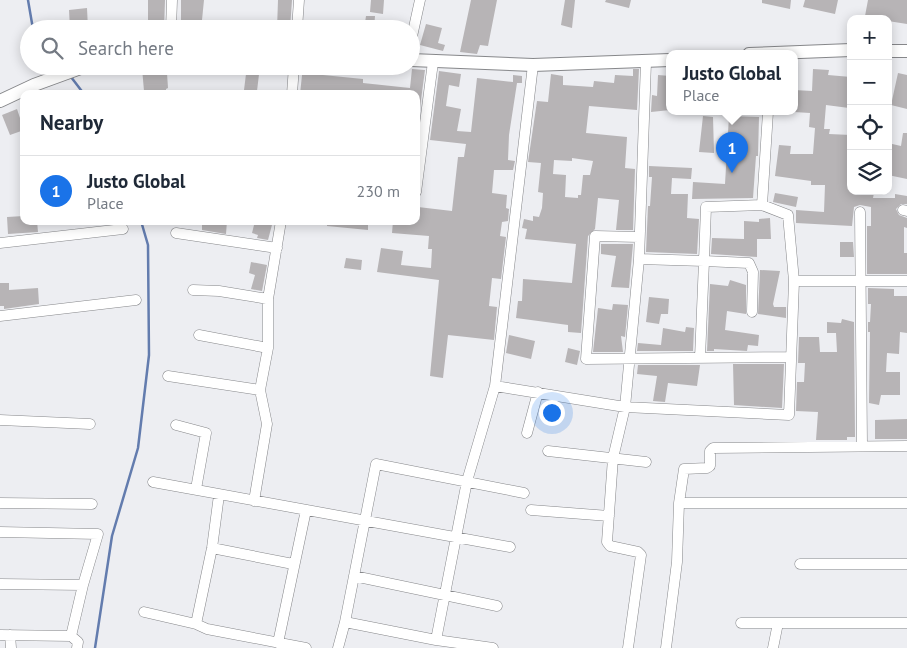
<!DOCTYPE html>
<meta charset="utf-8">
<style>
:root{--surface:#fff;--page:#f2f2f3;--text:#1f2937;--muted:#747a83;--line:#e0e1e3;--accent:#1a73e8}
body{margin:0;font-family:"PT Sans",sans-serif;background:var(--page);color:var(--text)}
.controls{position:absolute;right:15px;top:15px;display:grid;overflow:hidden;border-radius:10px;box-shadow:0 2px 12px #0003}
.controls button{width:45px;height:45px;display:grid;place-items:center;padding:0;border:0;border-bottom:1px solid var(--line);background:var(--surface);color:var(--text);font:25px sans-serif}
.you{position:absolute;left:551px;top:412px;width:18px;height:18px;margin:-12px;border:4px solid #fff;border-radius:50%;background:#1a73e8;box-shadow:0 0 0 8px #1a73e833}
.badge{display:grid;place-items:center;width:32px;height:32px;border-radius:50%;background:var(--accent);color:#fff;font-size:16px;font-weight:700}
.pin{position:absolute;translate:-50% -41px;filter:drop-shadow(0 1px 2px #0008)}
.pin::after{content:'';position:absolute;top:26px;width:18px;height:15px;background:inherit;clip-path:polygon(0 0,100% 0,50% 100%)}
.popup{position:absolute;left:666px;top:50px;width:132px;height:65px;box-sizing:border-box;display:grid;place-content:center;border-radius:10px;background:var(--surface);filter:drop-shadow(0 1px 4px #0005);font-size:16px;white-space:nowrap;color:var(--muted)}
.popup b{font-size:19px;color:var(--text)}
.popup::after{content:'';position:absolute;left:50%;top:100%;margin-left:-10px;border:10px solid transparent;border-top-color:var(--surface)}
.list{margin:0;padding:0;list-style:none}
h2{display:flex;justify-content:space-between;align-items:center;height:65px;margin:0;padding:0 20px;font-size:21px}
h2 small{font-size:16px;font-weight:400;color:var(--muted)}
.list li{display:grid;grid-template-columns:32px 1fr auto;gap:15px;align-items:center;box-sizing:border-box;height:70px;padding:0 20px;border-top:1px solid var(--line)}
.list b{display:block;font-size:19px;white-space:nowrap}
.list p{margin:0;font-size:16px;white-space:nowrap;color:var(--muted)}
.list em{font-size:16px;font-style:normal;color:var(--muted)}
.icon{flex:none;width:28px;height:28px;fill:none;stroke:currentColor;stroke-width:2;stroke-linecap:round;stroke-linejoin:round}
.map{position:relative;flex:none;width:907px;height:648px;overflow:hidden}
.search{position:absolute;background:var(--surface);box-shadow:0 2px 12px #0003;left:20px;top:20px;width:400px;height:55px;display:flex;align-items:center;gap:12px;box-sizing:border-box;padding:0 18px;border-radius:28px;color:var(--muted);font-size:19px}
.panel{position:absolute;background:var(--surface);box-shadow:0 2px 12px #0003;left:20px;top:90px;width:400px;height:135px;border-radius:10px}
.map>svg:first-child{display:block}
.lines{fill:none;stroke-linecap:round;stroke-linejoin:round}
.stream{stroke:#637cae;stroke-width:2.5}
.building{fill:#b7b4b6;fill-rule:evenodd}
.minor-casing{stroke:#86878a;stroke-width:11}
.tertiary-casing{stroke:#86878a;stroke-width:14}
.minor{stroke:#fff;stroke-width:10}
.tertiary{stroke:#fff;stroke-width:12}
</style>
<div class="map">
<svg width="907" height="648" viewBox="0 0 907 648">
<rect width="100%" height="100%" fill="#edeef2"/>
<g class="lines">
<path class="stream" d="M28,0l5,29
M71,77l13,17
M95,648l17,-112 26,-88 11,-93 -1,-110 -7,-24"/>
</g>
<path class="building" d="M148,0h17l-1,29h-16z
M181,0h23l-2,20 4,1 -1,8h-24z
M278,0h14l-2,29h-13z
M371,0h13l-1,14 -13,-2z
M471,0h26l-9,46 -8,-1 -3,9 -17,-2z
M565,0h10l-3,28 -11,-3z
M606,0h25l-2,8 -24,-6z
M762,0h29l-1,9 -28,-6z
M805,0h33l-3,14 -32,-7z
M868,0h39v24l-19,-3v-2l-23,-3z
M87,8l1,21h-18l-1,-19z
M366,16h9l-1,13h-10z
M426,24l16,4 -4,15 7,2 -2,6 -23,-6z
M247,66h13l-3,25 -13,-1z
M303,66h21l-1,9 40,4v4l47,5 2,-19 13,1 -9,67v-43h-116z
M161,67v6h6l1,15 -2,1v5h-16v-4l-6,1 -2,-23z
M633,69h6l-2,41 -48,-4 -3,27 41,4 -2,31 10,1 -2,61h-17l3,-30 -21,-2 -3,31 -7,7 -7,97 -13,-1v-7l-52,-7 2,-17h4l1,-22 49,4 4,-39 -51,-5 2,-10 -5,-1 2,-9 9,2v-5l6,1 3,-9 1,-15 -5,-1 3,-29 -13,-1 9,-61 11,1 3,-28 12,2v9l30,2 1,-6 20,2 1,-8 18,1zM572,158l21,3 -3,14h-7l-2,20h-3v3l-13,-1 1,-22 -13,-1 1,-14 18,1z
M813,69l16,1 -1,5 23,2 -2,31 -23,-3 -2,24h6l-1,5 22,1v57l23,1 -1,5h22v-4l12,2v8h-6l-5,5 3,6 8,3v10l-3,-1v26h3v21h-40v-48h4v-19l-11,-2 -6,2 -2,19 -56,-3v-13l28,2 1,-27h-14v-4l-36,-5 4,-31 12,1 -1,8h23l2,-26 -6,-1 1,-14 -16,-1v-22l18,1z
M439,71l22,3 -2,13 -10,-2 -3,21 15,3 -4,22 14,1 6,-54 36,4v-7l9,1v7h-5l-8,52 -1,25 7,1 -2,9h-19l-2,23 15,2 -1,13 3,1 -1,12 -6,1 -2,14 6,1 -5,42 -9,-1 -3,28 8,1 -3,33 -46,-5 -5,43 -13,-2 9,-96 -62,-8 4,-24 22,3 -2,14 30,3 1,-19h-4l1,-13 -37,-3 1,-12h24l1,-14 34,4 6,-54h6l2,-13 -36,-4z
M898,73l9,2v34l-16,-4z
M658,75l12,1v34l-19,2 1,-17 5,1z
M17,109l7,21 -14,5 -8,-20z
M703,116l10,1 1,36 -15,-1z
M729,116l30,1 -1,39h-2l-3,42 -61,1 1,-17 32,2z
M903,133h4v46l-19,-4v-32l13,3z
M649,166l43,2 -1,11 -19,-1 -1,16h17l-1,24 12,1 -2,35 -51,-2 2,-46h2l2,-29h-3z
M775,193l23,4 -2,10 -23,-5z
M24,216v5h13l1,11 -30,2 -1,-17z
M770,218l1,21h-14v18l-46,-3 1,-16 32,1v-18l15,1v-3z
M202,221h25l-1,13 -24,-4z
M255,221h18l-5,19 -11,-2 1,-3 -6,-2z
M327,221h41v9l-41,-4z
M840,242h13l1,15h-14z
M601,244h32l-4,44 -18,-1 5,-31 -15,-2z
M346,258l16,2 -1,10 -17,-2z
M251,262l16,3 -5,26 -11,-2 4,-14 -6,-2z
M760,270l20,1 -7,33 1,3h12v11l-28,-4z
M730,280l16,5v29l-19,-3 -2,19 34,5 -1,11 -10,-1 -1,6 -33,-2v2h-7l3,-67 18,2z
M0,283h9v7l29,-2 1,16 -35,5v-3h-4z
M868,288l26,1v7h13v37l-7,-1 -1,22 -12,-1 -1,19h14v23h-19l-2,10 -10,-2 1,-71h-2v-10h2l1,-18h-3z
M649,297l20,2 -1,15h-7l-2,10 -13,-2z
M613,304l15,1 -3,32 -4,-1 2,16h-30l5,-44 14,2z
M842,319l12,3 1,115h-8v3h-31l2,-28 -22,-1 1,-29h7l1,-19h-7l1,-26h20l1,15h17l-1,-19h-9v-11l14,1z
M686,327l8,1 -1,23h-56l1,-8 23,2 2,-17 22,4z
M509,335l26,6 -4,18 -25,-6z
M568,348l12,3 -3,14 -12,-3z
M733,364h51l-2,44 -48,-3z
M638,365h62l-3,21 -29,-3 -3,19 -12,-1 4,-25 -20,-2z
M907,419v20h-32v-19z"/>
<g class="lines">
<g class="minor-casing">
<path id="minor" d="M171,29l1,-29
M297,29l2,-29
M411,41l9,-41
M533,65l-38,321 130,21 164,8 5,-134 -6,-66 -26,-10 6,-93
M292,94l2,-28
M416,192l17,-130
M903,210l4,1
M860,212l2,234
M176,233l101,15
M639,237l-44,-1 -9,123 205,-2
M0,243l123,-14
M639,259l65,2 2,-54 56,-2
M794,281h113
M193,290l26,1 49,8
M0,316l136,-16
M199,335l69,13
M700,358l4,-97 45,2 4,9 -1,40
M168,376l92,14
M0,420l90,4
M176,425l30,8 -10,56
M527,433l11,-41
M907,446l-194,2 -3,3v15l-3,2 -23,1 -5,34h228
M548,451l98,11
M153,482l357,65
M219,495l-7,53 -16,76 11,5 99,19
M254,501l13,-77 -7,-34 8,-42v-49l13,-78
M0,503l92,1
M531,510l78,6
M0,532l98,2 -15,51 -12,51
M212,548l81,16
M800,564h107
M354,576l143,30
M0,584l83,1
M144,612l52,12
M741,623h166
M0,635l71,1 7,6 -1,6
M10,635l1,13
M436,640l-91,-18 31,-158 148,29
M278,643l28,-133
M338,648l7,-26
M493,648l-57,-8 31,-159 28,-95
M628,648l13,-93 -3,-3 -28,-6 -3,-4 6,-84 12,-51 14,-148 7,-197
M666,648l11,-86 2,-59
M773,648l5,-25"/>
</g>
<g class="tertiary-casing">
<path id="tertiary" d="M888,51h19
M749,54l102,-4
M411,60l122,5 137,-5
M0,101l34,-16 52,-19"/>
</g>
<use href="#minor" class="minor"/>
<use href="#tertiary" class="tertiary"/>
</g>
</svg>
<div class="controls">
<button>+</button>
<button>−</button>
<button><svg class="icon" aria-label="locate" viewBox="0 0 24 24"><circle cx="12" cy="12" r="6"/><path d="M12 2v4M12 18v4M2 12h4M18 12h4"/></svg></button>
<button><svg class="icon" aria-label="layers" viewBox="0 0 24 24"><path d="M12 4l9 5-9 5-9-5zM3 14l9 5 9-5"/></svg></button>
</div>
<div class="you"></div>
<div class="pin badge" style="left:732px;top:173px">1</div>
<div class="popup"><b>Justo Global</b>Place</div>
<div class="search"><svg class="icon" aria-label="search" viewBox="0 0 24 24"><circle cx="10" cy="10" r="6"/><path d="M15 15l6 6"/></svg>Search here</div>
<section class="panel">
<h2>Nearby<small></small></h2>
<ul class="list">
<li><span class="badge">1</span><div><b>Justo Global</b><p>Place</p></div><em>230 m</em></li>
</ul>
</section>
</div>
